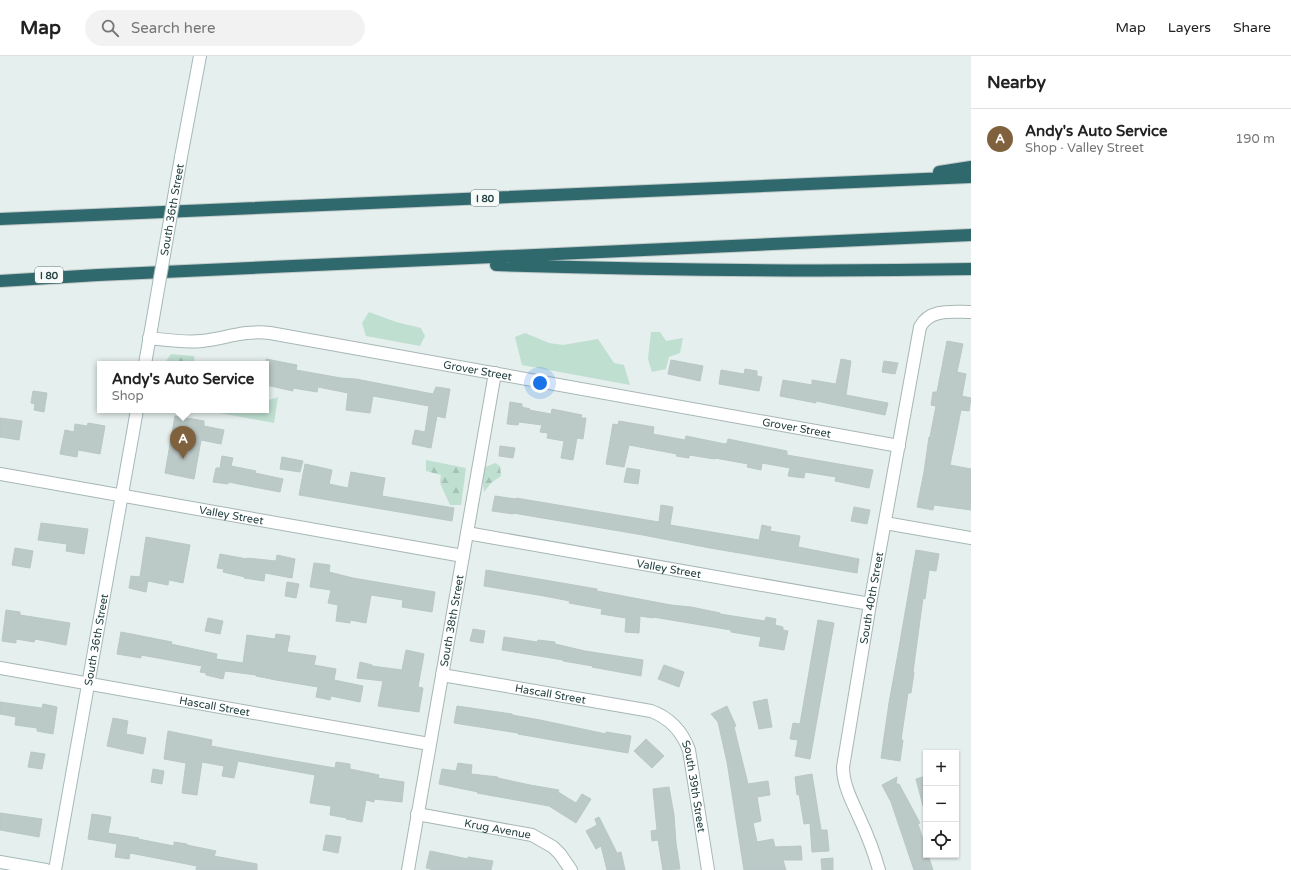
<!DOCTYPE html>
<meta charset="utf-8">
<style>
:root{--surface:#fff;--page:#f2f2f2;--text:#222;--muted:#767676;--line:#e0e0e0;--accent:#80613e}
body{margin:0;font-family:"Varela Round",sans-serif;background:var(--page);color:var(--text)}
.controls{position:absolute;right:12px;bottom:12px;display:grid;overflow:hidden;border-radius:0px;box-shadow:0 1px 3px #0004}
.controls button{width:36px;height:36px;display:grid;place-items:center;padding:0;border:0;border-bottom:1px solid var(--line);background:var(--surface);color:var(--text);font:20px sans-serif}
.you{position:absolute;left:540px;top:327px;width:14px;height:14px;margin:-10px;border:3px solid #fff;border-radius:50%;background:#1a73e8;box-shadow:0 0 0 6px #1a73e833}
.badge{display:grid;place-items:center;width:26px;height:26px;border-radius:50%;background:var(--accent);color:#fff;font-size:13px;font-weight:700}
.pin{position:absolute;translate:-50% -33px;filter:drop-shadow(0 1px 2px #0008)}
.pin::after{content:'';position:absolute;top:21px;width:14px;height:12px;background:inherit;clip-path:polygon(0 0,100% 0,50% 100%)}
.popup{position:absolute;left:97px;top:305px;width:172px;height:52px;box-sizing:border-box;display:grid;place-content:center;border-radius:0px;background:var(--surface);filter:drop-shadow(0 1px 3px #0005);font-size:13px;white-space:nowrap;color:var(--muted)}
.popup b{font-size:15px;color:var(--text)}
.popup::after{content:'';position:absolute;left:50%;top:100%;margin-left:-8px;border:8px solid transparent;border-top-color:var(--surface)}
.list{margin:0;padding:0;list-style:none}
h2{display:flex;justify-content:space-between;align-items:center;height:52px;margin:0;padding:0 16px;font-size:17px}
h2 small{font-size:13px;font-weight:400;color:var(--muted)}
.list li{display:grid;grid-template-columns:26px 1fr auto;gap:12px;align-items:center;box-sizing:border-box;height:60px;padding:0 16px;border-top:1px solid var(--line)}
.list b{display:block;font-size:15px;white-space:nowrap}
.list p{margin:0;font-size:13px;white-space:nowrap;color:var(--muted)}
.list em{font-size:13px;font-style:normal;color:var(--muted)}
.icon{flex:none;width:22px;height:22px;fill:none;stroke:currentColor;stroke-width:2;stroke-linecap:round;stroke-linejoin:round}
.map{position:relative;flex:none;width:971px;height:814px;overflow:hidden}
header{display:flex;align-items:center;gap:24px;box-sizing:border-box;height:56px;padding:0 20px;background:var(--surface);border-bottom:1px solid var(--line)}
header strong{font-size:19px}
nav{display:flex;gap:22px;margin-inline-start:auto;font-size:14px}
.search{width:280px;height:36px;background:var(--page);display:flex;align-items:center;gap:10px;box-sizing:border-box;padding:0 14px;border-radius:22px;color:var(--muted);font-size:15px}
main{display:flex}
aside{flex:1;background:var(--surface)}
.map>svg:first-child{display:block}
.grass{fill:#bfdfd1}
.forest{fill:url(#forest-firs)}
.building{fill:#bbc9c7;stroke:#b8c8c6}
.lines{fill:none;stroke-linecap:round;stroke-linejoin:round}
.street-casing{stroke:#a7b7b6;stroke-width:14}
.secondary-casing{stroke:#a4bab9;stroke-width:14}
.highway-casing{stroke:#c2caca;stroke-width:14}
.street{stroke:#fff;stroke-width:12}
.secondary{stroke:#fff;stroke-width:12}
.highway{stroke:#2f696e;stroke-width:12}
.secondary-bridge-casing{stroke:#a4bab9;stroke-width:14;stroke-linecap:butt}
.secondary-bridge{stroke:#fff;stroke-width:12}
.labels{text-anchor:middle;stroke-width:3;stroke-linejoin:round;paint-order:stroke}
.shield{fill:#f6fbfa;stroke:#637978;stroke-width:1}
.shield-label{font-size:10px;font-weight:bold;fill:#244141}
.street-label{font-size:11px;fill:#244141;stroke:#f6fbfa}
</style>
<header>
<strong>Map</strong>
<div class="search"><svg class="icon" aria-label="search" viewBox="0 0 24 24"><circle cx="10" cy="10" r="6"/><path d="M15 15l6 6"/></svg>Search here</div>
<nav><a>Map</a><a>Layers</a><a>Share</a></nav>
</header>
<main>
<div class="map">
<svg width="971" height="814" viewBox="0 0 971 814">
<defs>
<pattern id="forest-firs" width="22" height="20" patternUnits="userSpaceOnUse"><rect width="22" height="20" fill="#bfdfd1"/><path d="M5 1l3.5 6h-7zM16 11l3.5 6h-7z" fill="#a4c1b5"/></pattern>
</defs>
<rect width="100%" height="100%" fill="#e5efed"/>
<path class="grass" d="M369,256l27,10 25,6 4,8 -5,10 -54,-10 -4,-13z
M651,276h9l6,9 17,-3 -3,15 -11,4 -3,12 -14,3 -4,-13z
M525,277l24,10 14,2 35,-6 16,24 10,2 6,20 -108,-20 -7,-28z
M278,341l-4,26 -71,-13h63v-9z"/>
<path class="forest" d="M171,298l23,2 1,8h-31z
M426,404l40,8 -5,37h-11l-10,-22 1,-8 -15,-4z
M495,407l5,3 1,10 -10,7 -7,9 -3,-23z"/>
<path class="building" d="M947,285l16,3 -6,28 9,2 -4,22 9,2 -2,13 -8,-1 -11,55 21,4v41l-37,-5 -1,5 -16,-3 7,-35 5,-35h1l6,-31 -5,-1 2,-13h4z
M266,303l31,6 -1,5 45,8 15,1 77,15 3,-7 14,2 -5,29 -8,-2 -6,32 -19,-4 3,-14 10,2 4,-26 -56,-10 -3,17 -24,-3 2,-17 -30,-6 -1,5 -24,-4v3l-27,-6z
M841,303l10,2 -5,34 42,8 -3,12 -64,-13 -5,-1v2l-36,-7 3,-16 29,5v-5l24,4z
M671,304l32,6 -3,15 -32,-7z
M884,305l14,2 -3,11 -13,-2z
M745,313l12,2v5l5,1 -3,14 -40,-7 2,-14 23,4z
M33,335l14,2 -3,19 -10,-2 1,-6 -4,-1z
M510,346l12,2v3l8,2 -1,1 22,4 1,-5 30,6 -1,3h5l-3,21 -6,-1 -4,22 -12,-2 3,-17 -17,-3 1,-5 -8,-1 2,-7 -23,-3 -1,3 -11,-1z
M175,360l29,5v5l20,4 -3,14 -20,-4 -7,39 -29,-6z
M0,362l22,3 -3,19 -19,-3z
M619,365l35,6 -1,7 32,6 1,-4 39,8 2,-1 1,-4 59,12v4l86,15 -4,18 -34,-7 1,-4 -31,-5 -1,6 -16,-2 2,-8 -28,-5 -1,7 -14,-3 1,-3 -33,-6v1l-26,-4v3l-13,-2 1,-2 -48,-9 -5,22 -18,-3 7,-40 5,1z
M88,367l17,3 -5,28 -22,-4 -1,7 -17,-3 5,-24 9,2 1,-8 12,2z
M500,390l15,2 -2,10 -14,-2z
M222,400l11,2 -2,8 25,5 -1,2 28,6 -3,13 -52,-10v2l-15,-2 3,-14h4z
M282,401l21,4 -3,11 -20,-3z
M305,408l27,6 -3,14 19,4 3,-16 34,6 -3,18 72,12 -2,13 -153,-26z
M627,412l13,2 -2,14 -14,-2z
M495,440l21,3v-1l143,24 2,-17 12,2 -3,18 89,15 3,-15 9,2 -1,4 30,5 -2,11 61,12 -2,14 -147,-25 -67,-13 -130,-22v1l-21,-3z
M854,451l16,3 -3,14 -16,-3z
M41,467l47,6 -4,25 -18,-3 1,-7 -29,-4z
M146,481l44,8 -7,38 -14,-3 -1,5 -20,-4 -2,11 -17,-4 2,-12 9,1z
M15,492l18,3 -3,17 -18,-3z
M916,494l23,4 -3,17 -7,-1 -4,29 -2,-1 -10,74h1l-3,21h-3l-7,47h2l-3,21 -19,-3 8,-55 8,-44z
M220,498l27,5v-1l29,3 1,-6 18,4 -3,19 -27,-5 -1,8 -20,-3 1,-1 -22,-5 1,-3 -7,-1z
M314,507l16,2 -1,7 24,6 82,14 -3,20 -30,-5 1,-7 -32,-5 -5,28 -16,-3v3l-14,-2 2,-16 -10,-2 3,-13 -21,-3z
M486,514l111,19v2l74,14 20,2 29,6v1l45,7 1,-4 10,2 -1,6 8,2v3l5,1 -4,19 -25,-4 2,-9 -30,-5v-2l-78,-13v1l-13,-2 -1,17 -14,-1 1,-14 -25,-4 1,-5 -33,-6 1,-2 -26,-5 -60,-10z
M287,526l12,2 -3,14 -11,-2z
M6,554l14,2v3l50,8 -4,22 -31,-6 -1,3 -18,-3v4l-14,-2z
M208,562l15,3 -3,13 -15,-3z
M818,564l16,3 -24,136 -15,-3 3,-16 -8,-1 3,-16 7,1z
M473,573l12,2 -2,12 -13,-2z
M121,576l51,10 -1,2 46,10 -1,5 27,4 4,-28 28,4 1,-5 14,2 -3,16 29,4 -2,9 22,4 -2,11 29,6 -3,16 -29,-6 -1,4 -14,-3 2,-10 -42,-7 -20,-4v-1l-31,-4 -2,8 -17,-4v-2l-6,-1 2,-6 -61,-11v3l-24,-4z
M504,581l33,5 1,-2 17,2v2l30,7 58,9 -2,16 -49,-9 1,-1 -30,-5v-1l-61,-10z
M406,594l18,4 -6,33 5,1 -4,24 -41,-6 5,-25 -26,-3 3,-16 12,3v1l30,4z
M664,609l20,7 -5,15 -21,-8z
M767,643l5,28 -13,2 -6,-27z
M0,646l41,6h1l1,-4 14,3 -4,27 -16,-3v-3l-22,-3 1,-8 -16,-3z
M457,650l55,8v1l28,5 66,14v-2l25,4 -3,17 -59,-10 -51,-9v-1l-64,-10z
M727,650l9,20 -2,1 14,57 20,-3 2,14 -13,2 4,24 -8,2 4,19 16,-3 2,8 26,-1 1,14h-19l3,10h-42l-17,-108 -9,-40 -7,-8z
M113,662l15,3 -2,13 20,4 -3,16 -36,-8z
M168,675l44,9 -1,6 60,11 64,11 1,-6 14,2v5l29,6 -1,3 26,4 -2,20 -28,-3v3l-8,-2 -4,22 -16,-3 1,-1 -17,-3 1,-9 -21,-3 5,-28 -77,-14 -4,17 -12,-2 2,-10 -22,-4 -5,33 -15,-2 4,-30 -22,-4z
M646,683l18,17 -12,12 -18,-17z
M31,696l14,2 -3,15 -14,-2z
M458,707l14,2 -1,9 27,3v1l32,7 29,5 -1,2 18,11 6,-9 9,5 -15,24 -27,-17 -72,-13 1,-1 -39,-8 3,-15 14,2z
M153,713l11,2 -2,13 -11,-2z
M812,718l9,56h6l2,21 -17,1 -2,-29 -6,1 -5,-30 -2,1 -2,-18z
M926,720v29l-3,1 -7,-27z
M897,721l-1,7h3l21,39 -2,1 8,25v6h2l5,15h-19l-23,-68 -9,-17z
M669,731l5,28 2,28 4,26 -17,1 -5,-30 -6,1 -1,-10 6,-1 -4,-41z
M0,757l42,6 -3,18 -39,-7z
M92,758l19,3 -3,16 31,5 -1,1 36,7v-4l13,2v1l29,6 -2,5 43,8v6h-61l1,-4 -67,-13 -1,6 -14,-2 2,-13 -29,-5z
M599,761l18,36 4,-1 4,18h-18l-6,-24 -5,3 -10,-18 11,-6 -2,-6z
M326,779l15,2 -3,16 -15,-3z
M430,795l38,8v-2l25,4 -2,9h-57l-8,-2z
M833,802v12h-11l-1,-11z"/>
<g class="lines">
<g class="street-casing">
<g id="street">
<path id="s1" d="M149,282c18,2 36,5 53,3 25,-3 42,-11 68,-8l629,113"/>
<path id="s2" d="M0,418l463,82"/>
<path d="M885,467l86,15"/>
<path id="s3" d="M467,477l403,71"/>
<path id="s4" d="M0,612l429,76"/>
<path id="s5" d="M442,619l209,36c19,7 31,20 38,39l19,120"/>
<path id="s6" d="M417,758l115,21 21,12 7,7 11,16"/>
<path id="s7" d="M408,814l87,-497"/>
<path id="s8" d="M879,814c-5,-18 -12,-36 -20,-53 -7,-16 -16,-32 -16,-50l27,-163 50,-277c10,-19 33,-15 51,-15"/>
</g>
</g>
<g class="secondary-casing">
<g id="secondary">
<path d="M181,101l19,-101"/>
<path d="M145,308l7,-40"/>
<path d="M0,806l46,8"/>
<path id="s9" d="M55,814l82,-460"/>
</g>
</g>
<g class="highway-casing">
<path id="highway" d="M939,116l32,-5
M0,163l971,-42
M496,209c158,5 317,7 475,4
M0,225l98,-6 873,-40"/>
</g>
<use href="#street" class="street"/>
<use href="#secondary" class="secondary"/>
<use href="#highway" class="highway"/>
<g class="secondary-bridge-casing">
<g id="secondary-bridge">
<path id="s10" d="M152,268l29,-167"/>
</g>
</g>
<use href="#secondary-bridge" class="secondary-bridge"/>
</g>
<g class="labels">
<g class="shield">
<rect x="471" y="134" width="28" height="16" rx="3"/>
<rect x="35" y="211" width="28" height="16" rx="3"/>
</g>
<g class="shield-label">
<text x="485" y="146">I 80</text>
<text x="49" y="223">I 80</text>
</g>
<g class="street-label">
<text dy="4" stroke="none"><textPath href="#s10" startOffset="116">South 36th Street</textPath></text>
<text dy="4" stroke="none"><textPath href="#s1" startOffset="333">Grover Street</textPath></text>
<text dy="4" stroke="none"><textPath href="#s1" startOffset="657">Grover Street</textPath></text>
<text dy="4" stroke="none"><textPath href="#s2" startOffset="235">Valley Street</textPath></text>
<text dy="4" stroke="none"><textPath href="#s3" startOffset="205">Valley Street</textPath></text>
<text dy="4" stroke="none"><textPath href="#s8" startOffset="281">South 40th Street</textPath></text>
<text dy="4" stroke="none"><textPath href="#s7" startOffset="253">South 38th Street</textPath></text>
<text dy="4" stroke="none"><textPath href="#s9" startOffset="234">South 36th Street</textPath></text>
<text dy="4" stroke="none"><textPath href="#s5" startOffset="110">Hascall Street</textPath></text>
<text dy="4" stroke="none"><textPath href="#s4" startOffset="218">Hascall Street</textPath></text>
<text dy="4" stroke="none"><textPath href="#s5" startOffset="305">South 39th Street</textPath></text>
<text dy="4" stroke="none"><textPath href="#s6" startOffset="82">Krug Avenue</textPath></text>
</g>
</g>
</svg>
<div class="controls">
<button>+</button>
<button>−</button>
<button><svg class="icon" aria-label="locate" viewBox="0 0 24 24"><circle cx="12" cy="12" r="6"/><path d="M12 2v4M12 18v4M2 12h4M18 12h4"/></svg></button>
</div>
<div class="you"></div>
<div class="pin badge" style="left:183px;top:403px">A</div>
<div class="popup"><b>Andy's Auto Service</b>Shop</div>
</div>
<aside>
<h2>Nearby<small></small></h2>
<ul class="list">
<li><span class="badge">A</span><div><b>Andy's Auto Service</b><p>Shop · Valley Street</p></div><em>190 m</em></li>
</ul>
</aside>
</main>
